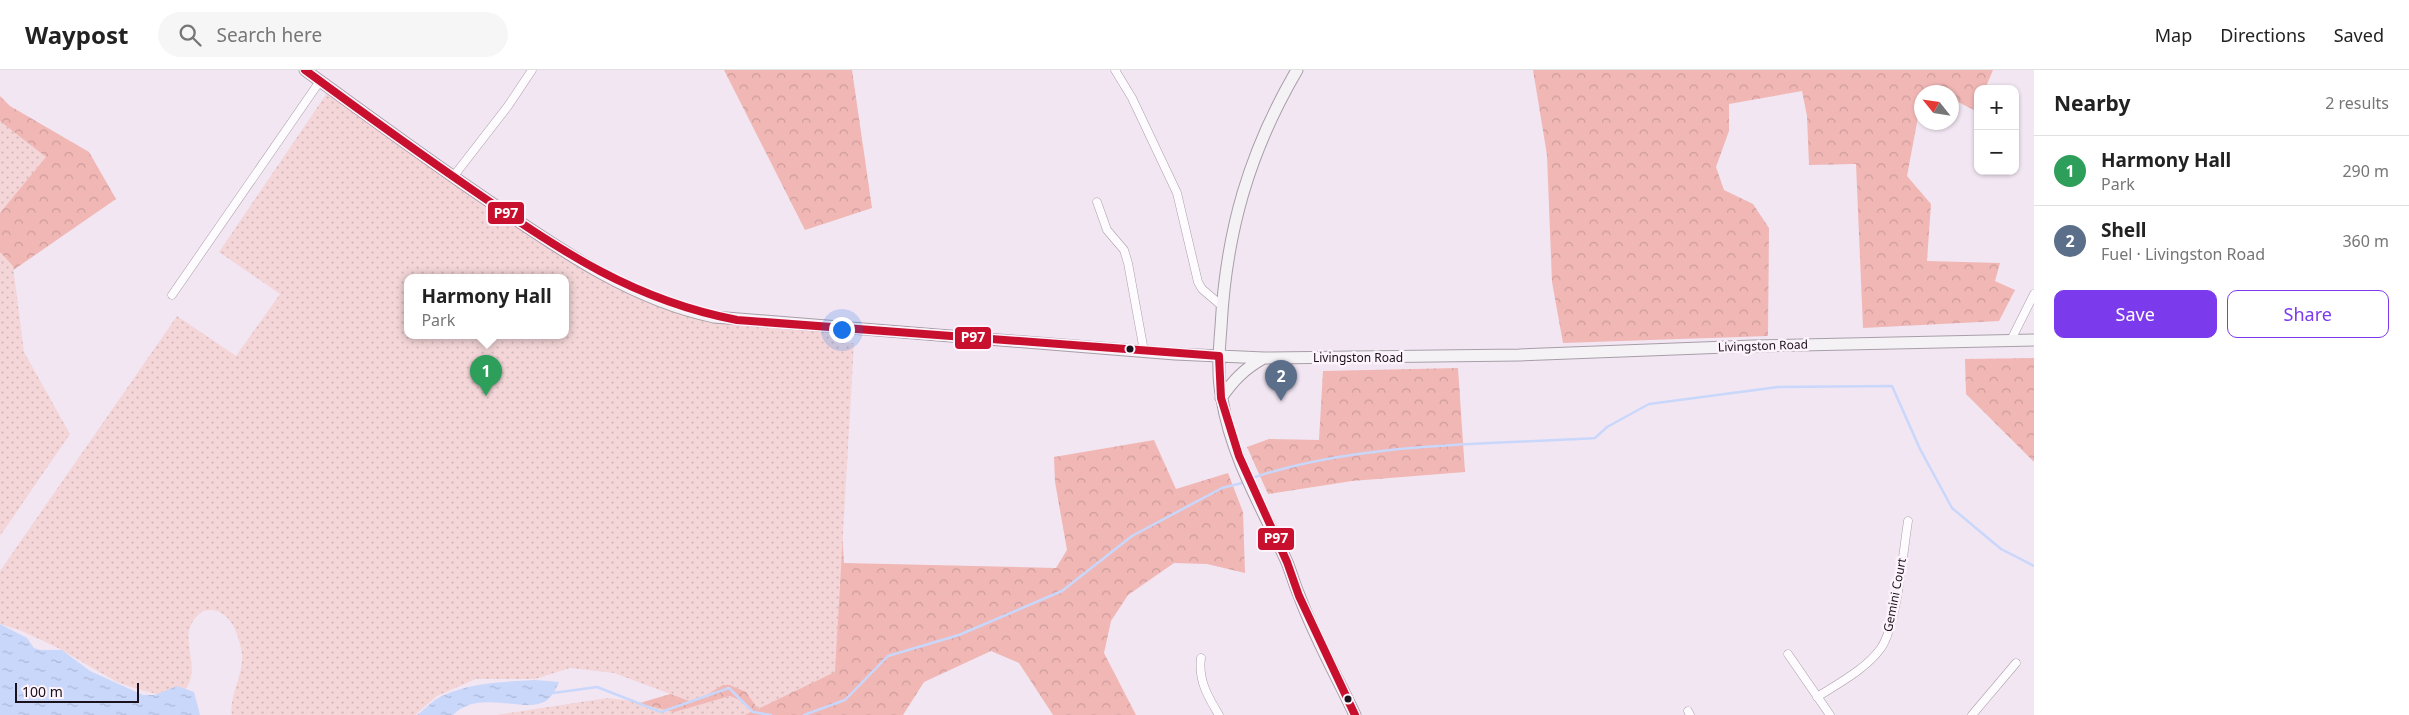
<!DOCTYPE html>
<meta charset="utf-8">
<style>
:root{--surface:#fff;--page:#f6f6f6;--text:#222;--muted:#767676;--line:#e0e0e0;--accent:#7c3aed}
body{margin:0;font-family:"Noto Sans",sans-serif;background:var(--page);color:var(--text)}
.controls{position:absolute;right:15px;top:15px;display:grid;overflow:hidden;border-radius:10px;box-shadow:0 1px 4px #0004}
.controls button{width:45px;height:45px;display:grid;place-items:center;padding:0;border:0;border-bottom:1px solid var(--line);background:var(--surface);color:var(--text);font:25px sans-serif}
.compass{position:absolute;left:1914px;top:15px;width:45px;height:45px;border-radius:50%;background:var(--surface);box-shadow:0 1px 4px #0004;rotate:300deg}
.scale{position:absolute;left:15px;bottom:12px;width:124px;box-sizing:border-box;padding-left:5px;border:2px solid #1a121a;border-top:0;font-size:14px;line-height:18px;white-space:nowrap;color:#1a121a;-webkit-text-stroke:4px #fcf3fc;paint-order:stroke}
.you{position:absolute;left:841px;top:259px;width:18px;height:18px;margin:-12px;border:4px solid #fff;border-radius:50%;background:#1a73e8;box-shadow:0 0 0 8px #1a73e833}
.badge{display:grid;place-items:center;width:32px;height:32px;border-radius:50%;background:var(--accent);color:#fff;font-size:16px;font-weight:700}
.pin{position:absolute;translate:-50% -41px;filter:drop-shadow(0 1px 2px #0008)}
.pin::after{content:'';position:absolute;top:26px;width:18px;height:15px;background:inherit;clip-path:polygon(0 0,100% 0,50% 100%)}
.popup{position:absolute;left:404px;top:204px;width:165px;height:65px;box-sizing:border-box;display:grid;place-content:center;border-radius:10px;background:var(--surface);filter:drop-shadow(0 1px 4px #0005);font-size:16px;white-space:nowrap;color:var(--muted)}
.popup b{font-size:19px;color:var(--text)}
.popup::after{content:'';position:absolute;left:50%;top:100%;margin-left:-10px;border:10px solid transparent;border-top-color:var(--surface)}
.list{margin:0;padding:0;list-style:none}
h2{display:flex;justify-content:space-between;align-items:center;height:65px;margin:0;padding:0 20px;font-size:21px}
h2 small{font-size:16px;font-weight:400;color:var(--muted)}
.list li{display:grid;grid-template-columns:32px 1fr auto;gap:15px;align-items:center;box-sizing:border-box;height:70px;padding:0 20px;border-top:1px solid var(--line)}
.list b{display:block;font-size:19px;white-space:nowrap}
.list p{margin:0;font-size:16px;white-space:nowrap;color:var(--muted)}
.list em{font-size:16px;font-style:normal;color:var(--muted)}
.actions{display:flex;gap:10px;padding:15px 20px}
.actions a{flex:1;padding:11px 0;border:1px solid var(--accent);border-radius:10px;text-align:center;font-size:18px;color:var(--accent)}
.actions .main{background:var(--accent);color:#fff}
.icon{flex:none;width:28px;height:28px;fill:none;stroke:currentColor;stroke-width:2;stroke-linecap:round;stroke-linejoin:round}
.map{position:relative;flex:none;width:2034px;height:645px;overflow:hidden}
header{display:flex;align-items:center;gap:30px;box-sizing:border-box;height:70px;padding:0 25px;background:var(--surface);border-bottom:1px solid var(--line)}
header strong{font-size:24px}
nav{display:flex;gap:28px;margin-inline-start:auto;font-size:18px}
.search{width:350px;height:45px;background:var(--page);display:flex;align-items:center;gap:12px;box-sizing:border-box;padding:0 18px;border-radius:28px;color:var(--muted);font-size:19px}
main{display:flex}
aside{flex:1;background:var(--surface)}
.map>svg:first-child{display:block}
.forest{fill:url(#forest-crowns)}
.park{fill:url(#park-dots);fill-rule:evenodd}
.water{fill:url(#water-ripples)}
.lines{fill:none;stroke-linecap:round;stroke-linejoin:round}
.stream{stroke:#c9d7fb;stroke-width:2.5}
.minor-casing{stroke:#a79ea8;stroke-width:9}
.secondary-casing{stroke:#a79ea8;stroke-width:13}
.minor{stroke:#fdfbfd;stroke-width:8}
.secondary{stroke:#f5f2f6;stroke-width:11}
.bus-1-casing{stroke:#fcf3fc;stroke-width:11}
.bus-1{stroke:#c8102e;stroke-width:8}
.bus-dot{fill:#1a121a;stroke:#fcf3fc;stroke-width:2}
.labels{text-anchor:middle;stroke-width:5;stroke-linejoin:round;paint-order:stroke}
.street-label{font-size:12px;fill:#1a121a;stroke:#fcf3fc}
.line-badge{stroke:#fcf3fc;stroke-width:2}
.badge-label{font-size:14px;text-anchor:middle;font-weight:bold;fill:#fff}
</style>
<header>
<strong>Waypost</strong>
<div class="search"><svg class="icon" aria-label="search" viewBox="0 0 24 24"><circle cx="10" cy="10" r="6"/><path d="M15 15l6 6"/></svg>Search here</div>
<nav><a>Map</a><a>Directions</a><a>Saved</a></nav>
</header>
<main>
<div class="map">
<svg width="2034" height="645" viewBox="0 0 2034 645">
<defs>
<pattern id="forest-crowns" width="20" height="18" patternUnits="userSpaceOnUse" patternTransform="scale(1.25)"><rect width="20" height="18" fill="#f0b7b5"/><path d="M2 6a3 3 0 1 1 6 0M12 15a3 3 0 1 1 6 0" fill="none" stroke="#cd9c9b"/></pattern>
<pattern id="park-dots" width="8" height="8" patternUnits="userSpaceOnUse" patternTransform="scale(1.25)"><rect width="8" height="8" fill="#f4d6d8"/><path d="M2 2h.1M6 6h.1" fill="none" stroke="#d1b7b9" stroke-width="1.8" stroke-linecap="round"/></pattern>
<pattern id="water-ripples" width="26" height="14" patternUnits="userSpaceOnUse" patternTransform="scale(1.25)"><rect width="26" height="14" fill="#c9d7fb"/><path d="M2 4q2-2 4 0t4 0M15 11q2-2 4 0t4 0" fill="none" stroke="#acb8d7"/></pattern>
</defs>
<rect width="100%" height="100%" fill="#f2e6f3"/>
<path class="forest" d="M724,0h128l20,138 -67,22z
M1533,0h460l-8,19h-7l-2,22 -24,-12v-7h-30l-1,20 -3,5 -11,59 24,28 -4,57 73,2 -5,18 20,9 -16,31 -136,7 -7,-164 -47,1 -2,-49 -5,-25 -73,13v27l-13,36 8,23 29,14 16,24 -1,108 -205,7 -11,-61 -5,-127z
M0,26l10,10 79,46 27,47 -107,74 -9,-5z
M2034,288v104l-68,-68 -1,-35z
M1458,298l7,104 -113,9 -84,13 -21,-47 22,-8 50,1 4,-69z
M1154,370l22,49 52,-16 15,39 2,61 -38,-9 -33,-1 -46,32 -17,26 -7,32 32,62h-83l-34,-52 -28,-12 -67,31 -21,33h-304l78,-23 163,-191 4,62 212,5 11,-18 -12,-68 -1,-25z"/>
<path class="park" d="M329,20l210,149 133,69 171,25 -1,10h12l-19,329 -77,37 -12,-17 -16,-7h-7l-18,11 -16,5 -75,-28 -44,-5 -35,11h-59l-39,17 -22,19h-183c-4,-16 12,-42 10,-61 -3,-21 -14,-50 -39,-43 -32,23 2,52 -18,79l-21,6 -30,-8 -17,-6 -59,-34 -36,-17 -22,-7v-53l177,-255 59,40 44,-62 -61,-42zM407,207h158v58h-158z
M0,51l46,36 -46,56z
M0,182l13,14 11,86 46,82 -70,102z
M730,626l12,5 11,10 -8,4h-249l111,-17 18,2 49,12z"/>
<path class="water" d="M0,554l27,14 7,10 6,2h22l28,21 53,24h12l22,-9 17,6 6,23h-200z
M535,610l24,2c-3,7 -7,15 -13,19 -20,13 -68,-13 -93,14h-36c8,-6 16,-15 25,-19 30,-14 62,-14 93,-16z"/>
<g class="lines">
<path class="stream" d="M1255,407c106,-35 229,-32 340,-39l12,-11 42,-23 129,-17 114,-1 28,63 32,59 49,41 33,17
M553,623l44,-6 64,25 68,-24 24,24 18,3
M804,645l41,-15 43,-44 71,-21 103,-44 70,-55 90,-48 20,-5"/>
<g class="minor-casing">
<path id="minor" d="M1115,0l17,28 45,95 21,89 4,7 20,17
M453,107l55,-71 24,-36
M1097,132l10,28 17,20 4,13 16,88
M172,225l148,-214
M2011,270l23,-46
M1788,584l42,61
M1201,588c-3,22 7,39 18,57
M1817,627c22,-14 49,-28 64,-49 16,-23 22,-96 27,-127
M1688,641l2,4
M1972,645l44,-52"/>
</g>
<g class="secondary-casing">
<path id="secondary" d="M305,0c62,45 124,91 188,134 69,47 139,96 221,113l461,37 89,4 255,-3 234,-9 281,-6
M1297,0c-48,82 -71,162 -76,257 -2,24 -4,49 1,72 9,57 40,109 64,161 5,11 8,24 13,35 15,41 37,80 56,120
M1221,328c12,-17 23,-29 41,-39"/>
</g>
<use href="#minor" class="minor"/>
<use href="#secondary" class="secondary"/>
<g class="bus-1-casing">
<path id="bus-1" d="M305,0c57,42 114,83 172,123 86,59 156,107 260,127l482,36
M1219,286l2,42 18,58 48,106 12,34 56,119"/>
</g>
<use href="#bus-1" class="bus-1"/>
</g>
<g class="bus-dot">
<circle cx="1130" cy="279" r="4.5"/>
<circle cx="1348" cy="629" r="4.5"/>
</g>
<g class="labels">
<g class="street-label">
<text transform="translate(1763 276) rotate(-2)" y="4">Livingston Road</text>
<text x="1358" y="292">Livingston Road</text>
<text transform="translate(1895 525) rotate(-79)" y="4">Gemini Court</text>
</g>
</g>
<g class="line-badge">
<rect x="487" y="131" width="38" height="24" rx="5" fill="#c8102e"/>
<rect x="954" y="256" width="38" height="24" rx="5" fill="#c8102e"/>
<rect x="1257" y="457" width="38" height="24" rx="5" fill="#c8102e"/>
</g>
<g class="badge-label">
<text x="506" y="148">P97</text>
<text x="973" y="272">P97</text>
<text x="1276" y="473">P97</text>
</g>
</svg>
<div class="controls">
<button>+</button>
<button>−</button>
</div>
<svg class="compass" viewBox="-18 -18 36 36"><path d="M0-13l5 13h-10z" fill="#e53935"/><path d="M0 13l5-13h-10z" fill="#767676"/></svg>
<div class="scale">100 m</div>
<div class="you"></div>
<div class="pin badge" style="left:486px;top:326px;background:#2e9e5b">1</div>
<div class="popup"><b>Harmony Hall</b>Park</div>
<div class="pin badge" style="left:1281px;top:331px;background:#5c6f8a">2</div>
</div>
<aside>
<h2>Nearby<small>2 results</small></h2>
<ul class="list">
<li><span class="badge" style="background:#2e9e5b">1</span><div><b>Harmony Hall</b><p>Park</p></div><em>290 m</em></li>
<li><span class="badge" style="background:#5c6f8a">2</span><div><b>Shell</b><p>Fuel · Livingston Road</p></div><em>360 m</em></li>
</ul>
<div class="actions"><a class="main">Save</a><a>Share</a></div>
</aside>
</main>
